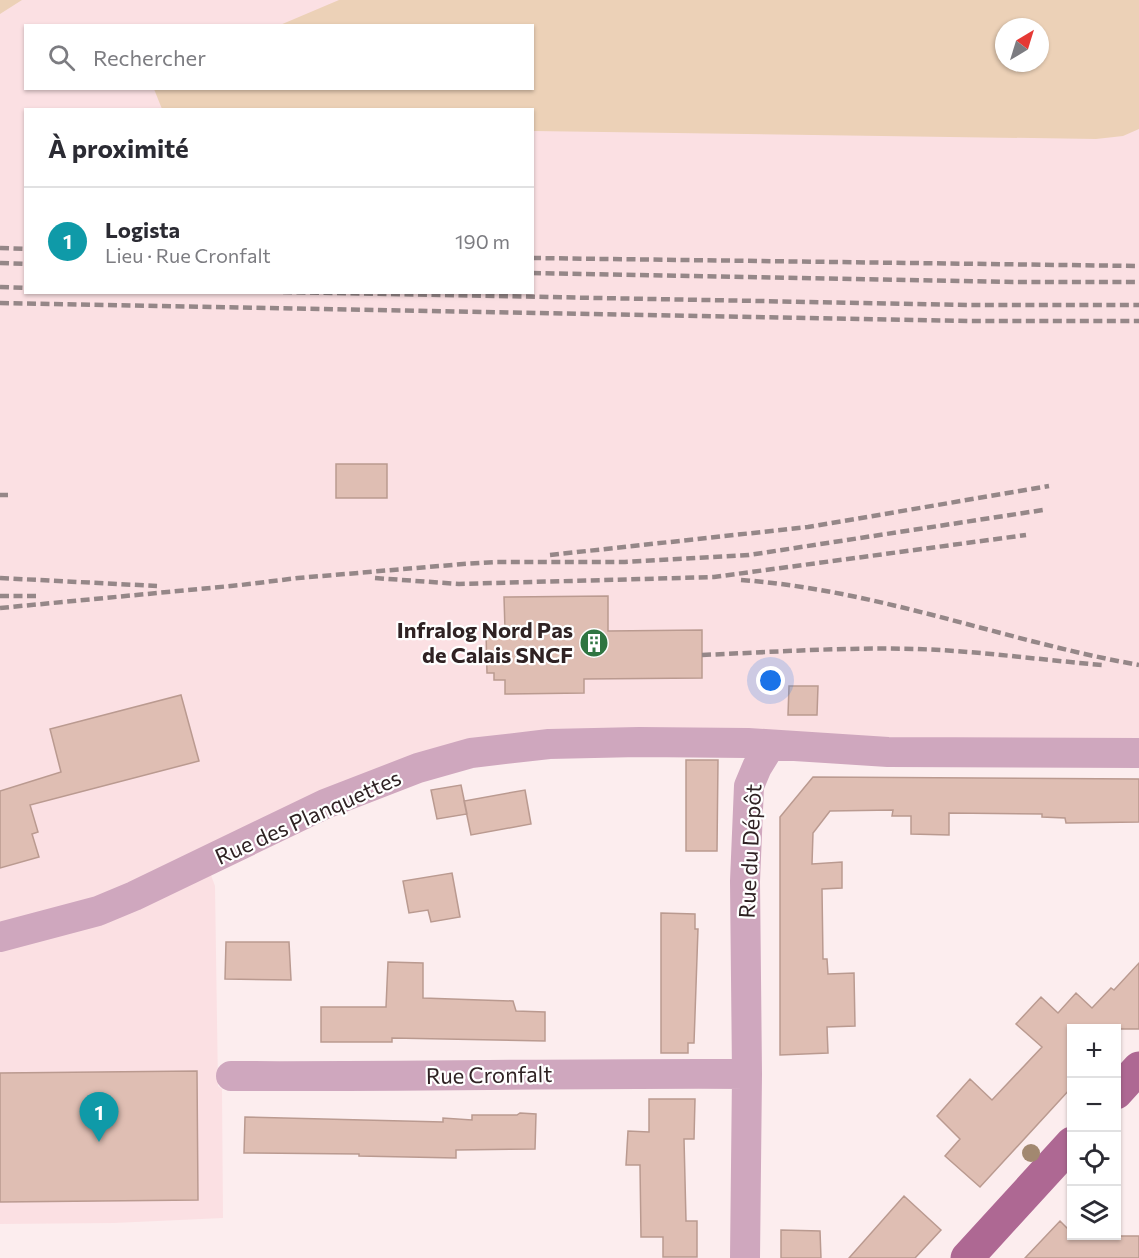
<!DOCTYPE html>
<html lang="fr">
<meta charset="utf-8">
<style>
:root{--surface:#fff;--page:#f7f7f7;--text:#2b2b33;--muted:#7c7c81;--line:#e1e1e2;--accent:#2f7541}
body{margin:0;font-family:Commissioner,sans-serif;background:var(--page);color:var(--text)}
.controls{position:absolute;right:18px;bottom:18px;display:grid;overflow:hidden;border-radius:0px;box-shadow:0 2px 4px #0004}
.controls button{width:54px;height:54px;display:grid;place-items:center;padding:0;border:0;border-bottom:2px solid var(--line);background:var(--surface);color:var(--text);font:30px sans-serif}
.compass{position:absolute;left:995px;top:18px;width:54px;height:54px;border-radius:50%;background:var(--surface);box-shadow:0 2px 4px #0004;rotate:38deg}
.you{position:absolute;left:771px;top:681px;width:21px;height:21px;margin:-15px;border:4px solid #fff;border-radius:50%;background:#1a73e8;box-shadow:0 0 0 9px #1a73e833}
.badge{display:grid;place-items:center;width:39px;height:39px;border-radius:50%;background:var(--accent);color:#fff;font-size:20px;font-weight:700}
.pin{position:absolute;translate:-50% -50px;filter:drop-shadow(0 2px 3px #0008)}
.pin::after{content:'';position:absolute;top:32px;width:21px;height:18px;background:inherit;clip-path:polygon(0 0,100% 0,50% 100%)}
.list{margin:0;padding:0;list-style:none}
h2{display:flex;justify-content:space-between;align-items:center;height:78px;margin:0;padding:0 24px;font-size:26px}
h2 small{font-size:20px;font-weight:400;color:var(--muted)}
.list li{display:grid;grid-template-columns:39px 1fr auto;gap:18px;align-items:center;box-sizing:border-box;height:108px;padding:0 24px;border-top:2px solid var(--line)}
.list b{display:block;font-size:22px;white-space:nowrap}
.list p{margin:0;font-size:20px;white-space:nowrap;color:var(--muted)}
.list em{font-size:20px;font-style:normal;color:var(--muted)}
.icon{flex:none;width:33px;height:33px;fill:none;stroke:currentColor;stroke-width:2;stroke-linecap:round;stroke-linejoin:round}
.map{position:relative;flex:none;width:1139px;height:1258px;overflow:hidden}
.search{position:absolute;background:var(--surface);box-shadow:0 2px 4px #0004;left:24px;top:24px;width:510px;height:66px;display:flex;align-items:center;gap:15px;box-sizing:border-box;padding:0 21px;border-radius:0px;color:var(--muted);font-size:22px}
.panel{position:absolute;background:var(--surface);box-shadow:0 2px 4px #0004;left:24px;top:108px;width:510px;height:186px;border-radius:0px}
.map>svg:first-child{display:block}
.built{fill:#fbe0e3;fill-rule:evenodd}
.green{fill:#ecd1b7;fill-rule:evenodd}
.building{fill:#dfbeb3;stroke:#ba9a90;stroke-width:1.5}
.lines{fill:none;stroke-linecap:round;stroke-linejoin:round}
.minor{stroke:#cfa7be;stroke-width:30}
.major{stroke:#ae6893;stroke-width:33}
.rail{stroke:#958788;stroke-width:4.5;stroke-dasharray:9 4.5;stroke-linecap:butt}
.tree{fill:#a28870}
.labels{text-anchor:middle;stroke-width:4.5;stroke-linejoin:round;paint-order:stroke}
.poi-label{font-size:22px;font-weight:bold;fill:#2f2223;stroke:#fff;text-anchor:end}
.street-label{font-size:22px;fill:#2f2223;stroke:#fff}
</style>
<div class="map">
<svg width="1139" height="1258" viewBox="0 0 1139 1258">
<rect width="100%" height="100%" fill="#fcedee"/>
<path class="built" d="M0,0h1139v753l-629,-5 -304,114 9,24 3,200 4,3 1,129 -109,5 -114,1zM26,26h506v62h-506zM1004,27h36v36h-36zM26,110h506v182h-506z"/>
<path class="green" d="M0,0h22l-22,14z
M339,0h800v129l-16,7 -27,3 -563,-8 -1,-21 -370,-1 -8,-20 378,-1v-62l-252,-1zM1004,27h36v36h-36z"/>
<path class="building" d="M336,464h51v34h-51z
M608,596v35l94,-1v48l-118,1v14l-79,1v-14h-11v-7h-7l-1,-41 19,-2 -1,-33z
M789,686h29l-1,29h-29z
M181,695l18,66 -169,44 8,27 -6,2 7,23 -39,11v-77l61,-19 -11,-43z
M686,760h32l-1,91h-31z
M813,777l326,2v43l-73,1 -1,-5 -23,-1v-3l-93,-1v22l-38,-1v-18h-19l1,-6 -63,1 -17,22 -1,31 30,-2v26l-20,1 1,70h4l1,15 26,-1 1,53 -28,1 1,26 -48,2v-238z
M461,785l6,29 -30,5 -6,-29z
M525,790l6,34 -60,11 -7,-34z
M452,873l8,44 -29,5 -3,-12 -19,3 -6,-32z
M661,913l34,1v15h3l-4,114h-6v10h-27z
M226,942h63l2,38 -66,-1z
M388,962l35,1v35l90,3 3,10 29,1v29l-153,-3v4h-71v-35h65z
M1139,963v66h-68v59l-91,99 -35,-31 15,-17 -23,-23 33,-37 22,21 50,-53 -26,-23 25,-27 17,16 18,-20 16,15 19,-20 3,2z
M197,1071l1,129 -198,2v-129z
M649,1099h46l-1,40h-10l2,82h11v36h-34v-20h-22l-1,-72h-14l2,-34 21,1z
M520,1113l16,1 -1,35 -79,1v8l-97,-2v-2l-115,-1 1,-36 198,5v-4l29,2v-5h45z
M904,1196l37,34 -26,28h-66z
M1060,1221l11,11v4h68v22h-114z
M781,1230l39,1 1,27h-40z"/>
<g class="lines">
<path class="minor" d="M0,937l98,-26 36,-15 191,-92 93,-36 53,-15 78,-9 90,-2 109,1 140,9 251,1
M231,1076c172,1 344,-3 516,-2
M745,1258l2,-184 -2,-193 4,-95 8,-19 13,-21"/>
<path class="major" d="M1116,1093l23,-25
M967,1258l105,-115"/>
<path class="rail" d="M0,248l26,1
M532,258l607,8
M0,263l26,1
M532,273l481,9h126
M0,287l26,1
M283,292l686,13h170
M0,303l969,18h170
M0,495h8
M550,555l258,-28 241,-41
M0,578l157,8
M375,578l84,6 255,-7 312,-42
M741,580c138,10 263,61 398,85
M0,596h36
M0,608l241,-23 57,-7 165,-14 33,-2h129l124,-7 294,-45
M702,655c72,-3 143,-8 215,-6 62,2 124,11 186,16"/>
</g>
<circle class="tree" cx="1031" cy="1153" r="9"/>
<defs>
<g id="building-disc" transform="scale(1.5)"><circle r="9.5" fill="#2f7541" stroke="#fff"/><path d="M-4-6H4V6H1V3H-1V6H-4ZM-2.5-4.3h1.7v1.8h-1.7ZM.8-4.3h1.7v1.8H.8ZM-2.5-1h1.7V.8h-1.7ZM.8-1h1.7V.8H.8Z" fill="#fff"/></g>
</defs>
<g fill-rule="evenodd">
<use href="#building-disc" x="594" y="643"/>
</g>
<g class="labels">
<g class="poi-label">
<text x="573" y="638">Infralog Nord Pas<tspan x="573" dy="25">de Calais SNCF</tspan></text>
</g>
<g class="street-label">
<text transform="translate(308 817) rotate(-24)" y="8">Rue des Planquettes</text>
<text transform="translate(750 851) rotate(-87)" y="8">Rue du Dépôt</text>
<text transform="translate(489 1075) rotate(-1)" y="8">Rue Cronfalt</text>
</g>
</g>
</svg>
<div class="controls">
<button>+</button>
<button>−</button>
<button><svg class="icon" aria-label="locate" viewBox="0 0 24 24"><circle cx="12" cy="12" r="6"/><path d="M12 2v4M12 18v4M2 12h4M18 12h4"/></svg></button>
<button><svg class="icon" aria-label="layers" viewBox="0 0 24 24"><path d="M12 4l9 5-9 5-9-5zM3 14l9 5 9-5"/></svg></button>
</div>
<svg class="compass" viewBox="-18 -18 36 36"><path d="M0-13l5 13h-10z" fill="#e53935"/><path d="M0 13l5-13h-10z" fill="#7c7c81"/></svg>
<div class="you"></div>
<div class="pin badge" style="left:99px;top:1142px;background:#0f9aa8">1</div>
<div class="search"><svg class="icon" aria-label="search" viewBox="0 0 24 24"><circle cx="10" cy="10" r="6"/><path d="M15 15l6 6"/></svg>Rechercher</div>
<section class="panel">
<h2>À proximité<small></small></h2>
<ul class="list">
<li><span class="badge" style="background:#0f9aa8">1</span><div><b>Logista</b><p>Lieu · Rue Cronfalt</p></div><em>190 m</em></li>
</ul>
</section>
</div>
